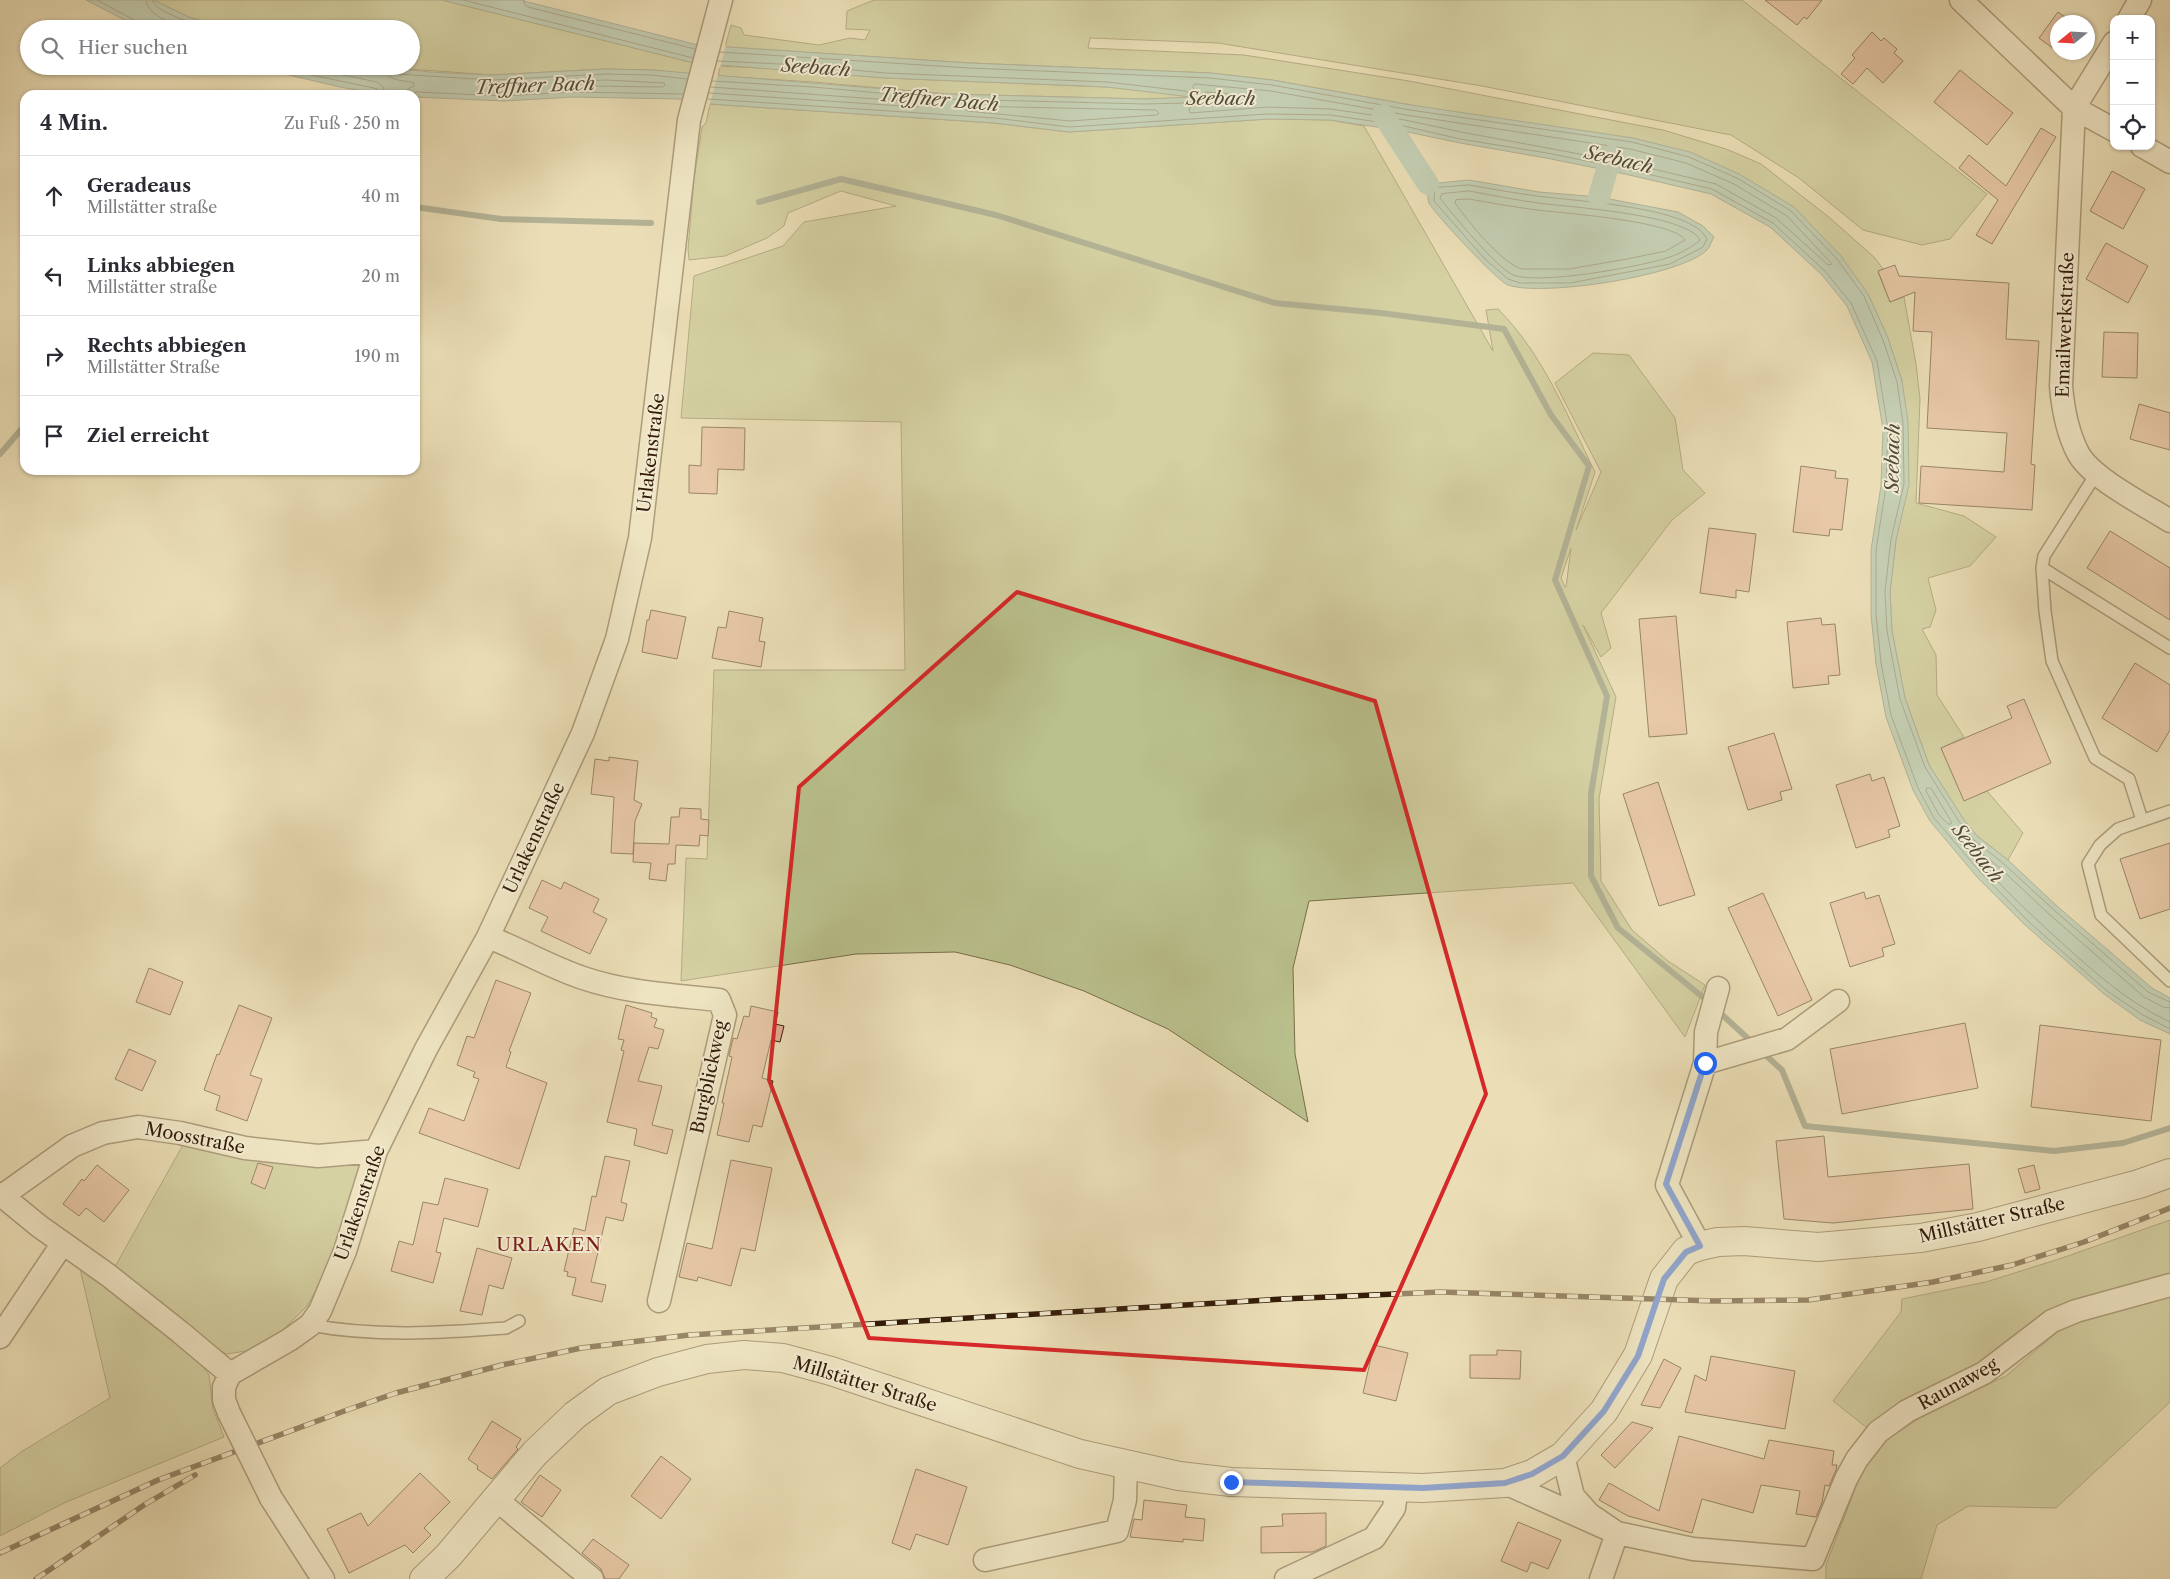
<!DOCTYPE html>
<html lang="de">
<meta charset="utf-8">
<style>
:root{--surface:#fff;--page:#f7f7f7;--text:#2b2b33;--muted:#7c7c81;--line:#e1e1e2}
body{margin:0;font-family:"Libre Caslon Text",serif;background:var(--page);color:var(--text)}
.controls{position:absolute;right:15px;top:15px;display:grid;overflow:hidden;border-radius:10px;box-shadow:0 1px 4px #0004}
.controls button{width:45px;height:45px;display:grid;place-items:center;padding:0;border:0;border-bottom:1px solid var(--line);background:var(--surface);color:var(--text);font:25px sans-serif}
.compass{position:absolute;left:2050px;top:15px;width:45px;height:45px;border-radius:50%;background:var(--surface);box-shadow:0 1px 4px #0004;rotate:252deg}
.stop{position:absolute;width:15px;height:15px;margin:-11px;border:4px solid #2563eb;border-radius:50%;background:#fff}
.stop.end{background:#2563eb;border-color:#fff;box-shadow:0 1px 5px #0008}
.list{margin:0;padding:0;list-style:none}
h2{display:flex;justify-content:space-between;align-items:center;height:65px;margin:0;padding:0 20px;font-size:21px}
h2 small{font-size:16px;font-weight:400;color:var(--muted)}
.list li{display:grid;grid-template-columns:32px 1fr auto;gap:15px;align-items:center;box-sizing:border-box;height:80px;padding:0 20px;border-top:1px solid var(--line)}
.list b{display:block;font-size:19px;white-space:nowrap}
.list p{margin:0;font-size:16px;white-space:nowrap;color:var(--muted)}
.list em{font-size:16px;font-style:normal;color:var(--muted)}
.icon{flex:none;width:28px;height:28px;fill:none;stroke:currentColor;stroke-width:2;stroke-linecap:round;stroke-linejoin:round}
.map{position:relative;flex:none;width:2170px;height:1579px;overflow:hidden}
.search{position:absolute;background:var(--surface);box-shadow:0 1px 4px #0004;left:20px;top:20px;width:400px;height:55px;display:flex;align-items:center;gap:12px;box-sizing:border-box;padding:0 18px;border-radius:28px;color:var(--muted);font-size:19px}
.panel{position:absolute;background:var(--surface);box-shadow:0 1px 4px #0004;left:20px;top:90px;width:400px;height:385px;border-radius:15px}
.map>svg:first-child{display:block}
.green{fill:#bac18d;stroke:#776e4a;fill-rule:evenodd}
.water{fill:#98bcb1;stroke:#707c6d}
.pier{fill:#ebdeb7}
.lines{fill:none;stroke-linecap:round;stroke-linejoin:round}
.shore{stroke:#666c5c;stroke-width:1}
.stream{stroke:#707c6d;stroke-width:6}
.canal{stroke:#98bcb1;stroke-width:22}
.building{fill:#e4af94;stroke:#341c08}
.service-casing{stroke:#624c34;stroke-width:14}
.minor-casing{stroke:#624c34;stroke-width:25}
.tertiary-casing{stroke:#624c34;stroke-width:30}
.service{stroke:#f2ead0;stroke-width:11}
.minor{stroke:#f2ead0;stroke-width:22}
.tertiary{stroke:#f2ead0;stroke-width:28}
.rail-casing{stroke:#341c08;stroke-width:5.5}
.rail{stroke:#f2ead0;stroke-width:4;stroke-dasharray:11;stroke-linecap:butt}
.minor-bridge-casing{stroke:#624c34;stroke-width:25;stroke-linecap:butt}
.minor-bridge{stroke:#f2ead0;stroke-width:22}
.route{stroke:#2563eb;stroke-width:6}
.marked{fill:none;stroke:#d62828;stroke-width:4;stroke-linejoin:round}
.labels{text-anchor:middle;stroke-width:4;stroke-linejoin:round;paint-order:stroke}
.street-label{font-size:18px;fill:#341c08;stroke:#f2ead0}
.water-label{font-size:19px;font-style:italic;fill:#524c3b;stroke:#f2ead0}
.neighbourhood-label{font-size:19px;letter-spacing:1px;fill:#7a1f14;stroke:#f2ead0}
</style>
<div class="map">
<svg width="2170" height="1579" viewBox="0 0 2170 1579">
<rect width="100%" height="100%" fill="#ebdeb7"/>
<filter id="stains"><feTurbulence type="fractalNoise" baseFrequency=".004" numOctaves="4"/><feColorMatrix values="0 0 0 0 .2 0 0 0 0 .09 0 0 0 0 .02 0 0 0 .5 -.17"/></filter>
<radialGradient id="worn" r=".72"><stop offset=".6" stop-color="#630" stop-opacity="0"/><stop offset="1" stop-color="#630" stop-opacity=".3"/></radialGradient>
<path class="green" d="M153,0h289l252,63 -3,11 -39,-4 -47,-1 -113,6 -111,-8 -5,-1h35v-37h-184l-38,-12z
M874,0h868l245,194 -37,45 -28,6 -59,-15 -64,-52 -68,-43 -249,-49 -264,-43 -128,-5 -2,10 156,7 165,26 254,49 63,19 35,15 69,54 45,40 8,11 -5,3 12,30 14,-5 12,67 4,35 -4,104 48,13 32,21 -26,29 -42,12 8,32 -6,17 -8,2 14,26 1,40 27,42 -23,11 23,52 23,-9 36,42 -15,27 -31,-24 -13,-16 -35,-55 -24,-67 -13,-67 -2,-39 6,-53 6,-158 -14,-43 -20,-44 -74,-87 -383,-102 -139,-25 -61,-7 -241,-10 -245,-16 6,-22 10,3 3,7 75,10 31,-7 15,2 5,-10 -24,-1 1,-18z
M720,66l79,4 86,8 222,9 84,9v2l-45,1 -199,-5 -134,-12 -95,-6z
M710,104l284,19 75,9 200,-13 61,1 34,6 129,225 -7,-41 12,-1c45,45 69,106 97,163l-19,58 25,-58 -46,-89 38,-30 36,2 46,63 8,52 22,23 -33,27 -71,93 10,35 -10,9 -18,-32 33,72 -17,102 2,82 31,49 36,31 37,24 -20,52 -112,-154 -264,18 -16,67 2,86 13,68 -140,-93 -84,-38 -74,-26 -55,-13 -99,2 -175,27 5,-123 21,1 7,-189h191l-4,-248 -220,-4 13,-142 89,-30 21,-24 92,-16 -55,-15 -53,22 -4,13 -17,12 -42,18 -36,4 -1,-11 6,-70 8,-52 4,-4zM1571,548l-5,39h-1l-4,-9z
M184,1143l190,15 -40,89 -12,33 -15,26 -27,27 -34,18 -19,3 -29,-14 -86,-68z
M2170,1220v57l-199,96 -100,58 -38,-30 68,-89 1,-13 84,-17 76,-24z
M78,1260l112,88 19,27 4,34 11,28 -160,66 -64,33v-68l21,-16 89,-54z
M2170,1296v106l-114,106 -88,-2 -31,19 -16,54h-95v-14l39,-102 20,-22 48,-32 73,-33 58,-50z"/>
<path class="water" d="M86,0h67l36,17 38,12h-85z
M442,0h78l178,45 272,18 241,10 61,7 139,25 222,33 57,14 49,22 55,33 47,49 27,38 20,44 14,43 6,41 1,63 -13,55 -6,52 2,39 13,67 24,67 35,55 13,16 31,24 49,46 95,82 18,10v36l-30,-14 -36,-26 -79,-69 -48,-48 -47,-56 -17,-31 -27,-73 -10,-53 -5,-49v-65l10,-64 2,-57 -11,-67 -25,-56 -25,-31 -52,-48 -59,-33 -86,-20 -79,-16 -86,-15 -57,-12 -73,-11 -61,-1 -200,13 -75,-9 -284,-19 -32,-5 -105,-2 -69,4 -89,-4v-2l-36,-1 -39,-7 -89,-21h125l54,6 62,3 113,-6 47,1 295,24 199,5 45,-2 -84,-10 -222,-9 -191,-15z
M1469,180l70,12 60,5 79,15 25,14 11,11c-2,3 -4,10 -7,13 -26,26 -165,47 -199,35 -10,-3 -74,-72 -79,-82 -2,-6 -1,-14 -1,-19z"/>
<path class="pier" d="M699,42l27,3 -6,23 -27,-2z
M692,71l26,3 -9,33 -25,-5z"/>
<g class="lines">
<path class="shore" d="M97,0l41,22 3,7
M146,0c1,16 30,25 43,29
M152,0c2,12 46,25 58,29
M463,0l230,58
M524,0l1,5 3,2 167,42
M720,52l249,16 241,10 62,7 138,25 222,32 57,15 48,21 54,33 46,48 27,37 19,44 14,42 6,41 1,61 -13,55 -6,52 2,40 13,68 25,68 35,56 14,17 30,24 50,46 94,82 22,10
M268,66l106,22 4,2 1,5
M299,66l78,16 6,5 2,8
M333,66l42,8 3,-2v-6
M385,66c1,17 17,13 29,17v3l-6,3 -4,6
M391,66l1,5 5,3 95,6 113,-6 46,1 36,4
M606,80l58,3 1,2 -2,2 -74,-1 -2,-2 2,-3z
M712,81l101,6 133,12 199,5 40,-1 5,-6 -1,-4 -4,-2 -78,-9 -222,-9 -85,-8 -82,-4
M1195,84l76,7 135,24 224,34 56,14 48,21 53,32 45,48 -4,1 -52,-47 -60,-34 -88,-21 -167,-31 -56,-12 -74,-11 -63,-2 -78,6 -1,-4 5,-5 3,-6 -4,-11z
M1206,92l44,4 2,3 -2,2 -44,3 -2,-2z
M709,93l208,14 3,-2 -2,-3 -207,-15
M411,95l5,-3 88,4 69,-4 110,2
M708,99l287,19 74,9 199,-13 63,1 73,11 56,13 87,14 79,16 86,20 61,34 52,48 26,32 26,58 11,68 -2,57 -10,64v64l5,49 10,52 27,73 16,30 47,55 48,49 78,69 36,24 27,14
M968,106l188,4 3,3 -3,2 -86,6 -103,-10 -2,-3z
M1469,185c23,4 45,8 68,11 34,5 155,10 170,43l-4,8 -33,17 -100,19h-50l-12,-4 -24,-21 -50,-57 1,-13z
M1469,191c23,4 46,9 69,12 29,4 149,11 162,37 -7,7 -23,15 -33,18 -29,9 -128,27 -154,17 -16,-7 -62,-62 -73,-77l2,-4z
M1469,199c22,4 45,8 68,11 25,3 137,11 148,30l-19,11 -39,8 -58,10h-47c-20,-5 -55,-49 -67,-66l1,-3z
M1927,788h4l20,33v3h-3l-9,-9 -13,-24z
M2170,1008l-7,-1 -19,-10 -95,-83 -49,-46 -27,-21 -3,1v3c28,33 60,63 92,92 33,30 67,60 108,79"/>
<path class="stream" d="M759,202l82,-23 155,36 279,88 106,10 123,16 47,86 38,51 -34,114 52,116 -16,98v82l27,52 92,75
M415,207l86,12 150,4
M0,454l25,-29
M1717,1010l37,34
M1761,1051l21,19 23,56 249,25 69,-8 47,-15"/>
<path class="canal" d="M1383,115l45,69
M1599,197l12,-41"/>
</g>
<path class="building" d="M1765,0h57l-15,19 -3,-2 -7,8z
M2058,12l14,10h-14v30l-19,-14z
M1872,32l9,9 3,-3 13,11 -3,4 9,8 -20,22 -16,-15 -14,16 -12,-10 14,-16 -3,-3z
M1960,70l53,43 -26,32 -53,-43z
M2041,128l15,9 -64,107 -16,-9 22,-35 -39,-32 10,-13 37,31z
M2112,171l33,18 -22,40 -33,-18z
M2106,243l42,23 -20,37 -42,-24z
M1895,265l4,11 110,7 -3,56 33,2 -8,123 4,1 -3,45 -113,-7 2,-37 83,6 3,-39 -80,-5 5,-96 -19,-1 2,-39 -25,10 -12,-31z
M2104,332l34,1 -1,45 -35,-1z
M2139,404l31,9v37l-40,-11z
M702,427l43,1 -1,42 -26,-1 -1,25 -28,-1v-28l12,1z
M1801,466l35,5 -1,7 13,1 -6,51 -12,-1 -1,7 -36,-4z
M1709,528l47,6 -7,58 -13,-2v8l-36,-5z
M2110,531l60,37v52l-83,-52z
M651,610l35,7 -9,42 -35,-7 5,-32h2z
M729,611l34,7 -4,23 6,1 -4,25 -49,-9 6,-31 8,1z
M1676,616l11,118 -38,3 -10,-118z
M1821,618l1,7 13,-1 5,51 -12,1 1,8 -36,4 -6,-66z
M2135,663l35,22v45l-13,22 -55,-34z
M2024,699l27,64 -87,38 -23,-53 71,-30 -5,-12z
M1774,733l18,56 -12,3 2,8 -34,10 -20,-63z
M609,757l29,4 -4,39 8,4 -7,17 -2,33 -22,-1 3,-56 -23,-3 4,-35 14,2z
M1870,774l2,7 12,-4 16,49 -12,4 2,7 -34,11 -20,-63z
M1658,782l37,113 -36,11 -36,-112z
M680,808l21,1v10l8,1 -1,16 -8,-1 -1,11 -23,-1 -1,19h-7l-2,17 -17,-2 2,-16 -18,-1 1,-19 35,1 2,-27h8z
M2170,843v66l-30,10 -20,-60z
M542,880l19,9 3,-7 35,17 -6,13 14,7 -17,35 -49,-23 7,-14 -19,-9z
M1864,892l2,7 13,-4 16,49 -13,4 2,8 -34,11 -20,-64z
M1763,893l49,107 -34,16 -50,-108z
M149,968l34,14 -13,33 -34,-13z
M496,980l35,13 -22,58 2,1 -5,15 41,16 -28,86 -100,-36 10,-25 35,13 15,-42 -6,-2 2,-5 -18,-7 10,-29 7,2z
M239,1005l33,13 -22,57 12,4 -15,42 -31,-11 4,-14 -16,-6 13,-36 2,1z
M626,1005l26,8 -1,4 6,2 -3,8 10,3 -6,19 -9,-2 -11,34 24,5 -10,39 21,5 -6,24 -33,-9 3,-16 -30,-7 17,-71 -3,-1 3,-10 -6,-1z
M751,1006l27,6 -3,12 9,2 -4,16 -9,-2 -9,38 11,3 -11,46 -9,-2 -4,17 -32,-7 7,-32h-2l10,-46 -3,-1 4,-18 4,1 7,-23 5,1z
M1965,1023l13,65 -136,26 -12,-65z
M2040,1025l121,15 -10,81 -120,-14z
M129,1049l27,12 -14,30 -27,-12z
M1824,1136l4,41 141,-13 4,45 -140,14 -49,-4 -8,-78z
M605,1156l25,5 -9,41 6,2 -4,17 -17,-4 -15,65 15,3 -4,17 -30,-7 4,-17 -9,-2 1,-4 -4,-1 10,-43 11,3 7,-35 4,1z
M731,1160l41,8 -17,83 -14,-3 -10,38 -33,-9 -1,4 -18,-4 8,-34 25,6z
M258,1163l15,4 -8,22 -14,-6z
M97,1165l32,25 -25,32 -18,-14 -7,8 -16,-12 19,-25 2,2z
M2034,1165l6,24 -15,4 -7,-24z
M445,1178l43,11 -10,38 -34,-9 -8,34 5,1 -8,30 -42,-12 8,-30 14,4 10,-43 15,3z
M477,1248l35,10 -9,31 -14,-4 -7,30 -22,-4z
M1374,1345l34,8 -12,48 -33,-8z
M1497,1350l24,1 -1,28 -50,-1v-23h27z
M1711,1356l84,15 -10,58 -100,-17 10,-37 11,6z
M1664,1359l17,9 -21,40 -19,-3z
M492,1421l29,18 -5,8 2,2 -26,30 -15,-10 1,-3 -10,-7z
M1632,1422l21,6 -38,40 -14,-13z
M1679,1436l85,23 5,-19 65,11 -2,14h5l-1,5 -7,16 -4,-1 -3,18 -6,14 -20,-3 4,-23 -39,-6 -8,28 -51,-14 -10,34 -64,-17 -29,-16 10,-17 50,28z
M661,1456l30,23 -30,40 -30,-23z
M916,1469l51,18 -19,58 -32,-11 -6,16 -18,-7z
M420,1473l30,29 -26,26 7,7 -18,18 -8,-8 -56,28 -22,-44 34,-16 7,13z
M540,1475l21,15 -19,27 -21,-15z
M1144,1500l43,5 -2,12 20,2 -2,22 -20,-2v3l-53,-5 4,-18 8,1z
M1326,1513v33l-13,6 -52,1v-26l22,-1 -1,-12z
M1518,1522l43,18 -13,29 -17,-7 -4,10 -26,-11z
M593,1539l36,26 -10,14h-14l-4,-10 -19,-16z"/>
<g class="lines">
<g class="service-casing">
<path id="service" d="M2096,474l-52,82 -2,12 3,43 7,50 43,97 34,21 13,41
M2042,568l128,80
M2170,811l-52,18 -18,16 -12,19 13,51 69,66
M310,1325c64,12 131,8 196,3l13,-7"/>
</g>
<g class="minor-casing">
<path id="minor" d="M1961,0l113,108 40,22
M2129,19l11,-19
M2114,43l-40,65 -13,278c2,23 6,46 17,67 13,25 67,52 92,68
M2142,146l28,16
M488,937c32,12 62,30 95,41 44,15 90,17 136,22l6,15 -66,286
M1705,1063l82,-24 51,-38
M0,1194l39,32 69,49 72,57 50,42
M2,1196l70,-50 31,-13 35,-6 42,6 65,15 73,8 58,-5
M1700,1246l-33,-61 38,-122 1,-31 12,-44
M0,1337l63,-94
M229,1413l-5,-13v-13l6,-13 59,-34 21,-15 10,-14 25,-60 31,-100 50,-102 62,-112 95,-204 34,-94 23,-101 49,-418 32,-120
M1563,1456l10,40 16,18 28,19 -16,46
M1505,1483l112,50 76,16 120,10 33,-80 11,-20 21,-27 29,-21 77,-38 68,-52 24,-10 94,-26
M271,1498l52,81
M497,1500l95,79
M985,1560l132,-29 8,-31 1,-36
M1286,1579l88,-41 20,-30 3,-21"/>
</g>
<g class="tertiary-casing">
<path id="tertiary" d="M424,1579l24,-23 87,-103 40,-38 33,-24 50,-19 49,-13 37,-4 39,3 48,13 249,83 99,22 52,6 192,6 82,-5 27,-9 31,-18 41,-45 34,-56 26,-76 22,-28 14,-5 18,-4 26,-1 74,6 103,-9 57,-11 161,-43 31,-11"/>
</g>
<use href="#service" class="service"/>
<use href="#minor" class="minor"/>
<use href="#tertiary" class="tertiary"/>
<g class="rail-casing">
<path id="rail" d="M0,1553l158,-73 189,-70 49,-17 106,-28 79,-17 108,-13 594,-36 157,-7 274,9 94,-1 125,-18 79,-17 72,-23 86,-34
M36,1579l108,-74 51,-30"/>
</g>
<use href="#rail" class="rail"/>
<g class="minor-bridge-casing">
<path id="minor-bridge" d="M229,1413l42,85"/>
</g>
<use href="#minor-bridge" class="minor-bridge"/>
</g>
<g class="lines">
<path class="route" d="M1231,1482l192,6 82,-5 27,-9 31,-18 41,-45 34,-55 26,-77 22,-27 14,-6 -34,-62 39,-121"/>
</g>
<path d="M0 0H2170V1579H0ZM1017,592l358,109 111,393 -122,276 -495,-32 -100,-258 30,-293z" fill="#ebdeb7" fill-opacity=".55" fill-rule="evenodd"/>
<path class="marked" d="M1017,592l358,109 111,393 -122,276 -495,-32 -100,-258 30,-293z"/>
<g class="labels">
<g class="street-label">
<text transform="translate(2065 325) rotate(-88)" y="6">Emailwerkstraße</text>
<text transform="translate(651 453) rotate(-83)" y="6">Urlakenstraße</text>
<text transform="translate(534 838) rotate(-65)" y="6">Urlakenstraße</text>
<text transform="translate(709 1077) rotate(-78)" y="6">Burgblickweg</text>
<text transform="translate(195 1138) rotate(11)" y="6">Moosstraße</text>
<text transform="translate(360 1203) rotate(-71)" y="6">Urlakenstraße</text>
<text transform="translate(1992 1220) rotate(-13)" y="6">Millstätter Straße</text>
<text transform="translate(865 1384) rotate(17)" y="6">Millstätter Straße</text>
<text transform="translate(1958 1384) rotate(-29)" y="6">Raunaweg</text>
</g>
<g class="water-label">
<text transform="translate(816 67) rotate(4)" y="7">Seebach</text>
<text transform="translate(535 85) rotate(-2)" y="7">Treffner Bach</text>
<text x="1221" y="105">Seebach</text>
<text transform="translate(939 99) rotate(5)" y="7">Treffner Bach</text>
<text transform="translate(1619 159) rotate(13)" y="7">Seebach</text>
<text transform="translate(1892 458) rotate(-89)" y="7">Seebach</text>
<text transform="translate(1978 853) rotate(52)" y="7">Seebach</text>
</g>
<g class="neighbourhood-label">
<text x="549" y="1251">URLAKEN</text>
</g>
</g>
<rect width="100%" height="100%" filter="url(#stains)"/>
<rect width="100%" height="100%" fill="url(#worn)"/>
</svg>
<div class="controls">
<button>+</button>
<button>−</button>
<button><svg class="icon" aria-label="locate" viewBox="0 0 24 24"><circle cx="12" cy="12" r="6"/><path d="M12 2v4M12 18v4M2 12h4M18 12h4"/></svg></button>
</div>
<svg class="compass" viewBox="-18 -18 36 36"><path d="M0-13l5 13h-10z" fill="#e53935"/><path d="M0 13l5-13h-10z" fill="#7c7c81"/></svg>
<div class="stop" style="left:1705px;top:1063px"></div>
<div class="stop end" style="left:1231px;top:1482px"></div>
<div class="search"><svg class="icon" aria-label="search" viewBox="0 0 24 24"><circle cx="10" cy="10" r="6"/><path d="M15 15l6 6"/></svg>Hier suchen</div>
<section class="panel">
<h2>4 Min.<small>Zu Fuß · 250 m</small></h2>
<ul class="list">
<li><svg class="icon" aria-label="ahead" viewBox="0 0 24 24"><path d="M12 20V5M6 11l6-6 6 6"/></svg><div><b>Geradeaus</b><p>Millstätter straße</p></div><em>40 m</em></li>
<li><svg class="icon" aria-label="left" viewBox="0 0 24 24"><path d="M17 20v-9H6M10 6l-5 5 5 5"/></svg><div><b>Links abbiegen</b><p>Millstätter straße</p></div><em>20 m</em></li>
<li><svg class="icon" aria-label="right" viewBox="0 0 24 24"><path d="M7 20v-9h11M14 6l5 5-5 5"/></svg><div><b>Rechts abbiegen</b><p>Millstätter Straße</p></div><em>190 m</em></li>
<li><svg class="icon" aria-label="arrive" viewBox="0 0 24 24"><path d="M6 21V4h12l-3 4 3 4H6"/></svg><div><b>Ziel erreicht</b></div></li>
</ul>
</section>
</div>
